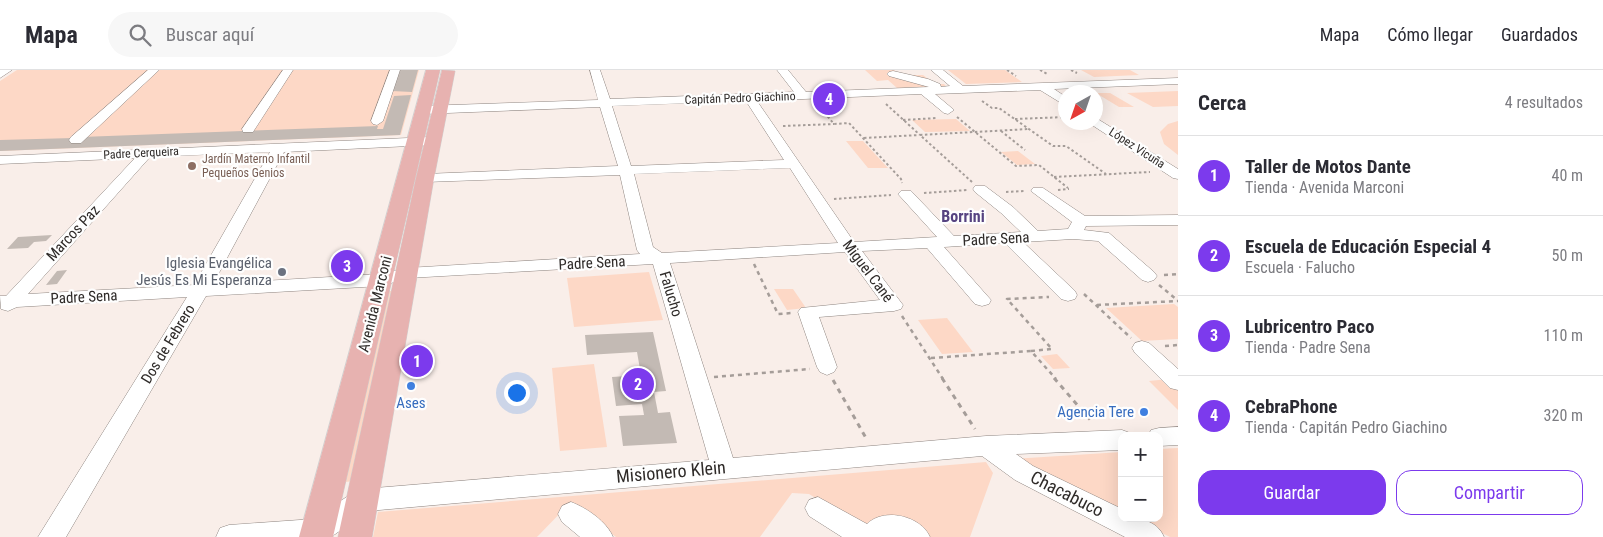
<!DOCTYPE html>
<html lang="es">
<meta charset="utf-8">
<style>
:root{--surface:#fff;--page:#f7f7f7;--text:#2b2b33;--muted:#7c7c81;--line:#e1e1e2;--accent:#7c3aed}
body{margin:0;font-family:"Roboto Condensed",sans-serif;background:var(--page);color:var(--text)}
.controls{position:absolute;right:15px;bottom:15px;display:grid;overflow:hidden;border-radius:10px;box-shadow:0 5px 20px #0002}
.controls button{width:45px;height:45px;display:grid;place-items:center;padding:0;border:0;border-bottom:1px solid var(--line);background:var(--surface);color:var(--text);font:25px sans-serif}
.compass{position:absolute;left:1058px;top:15px;width:45px;height:45px;border-radius:50%;background:var(--surface);box-shadow:0 5px 20px #0002;rotate:220deg}
.you{position:absolute;left:516px;top:322px;width:18px;height:18px;margin:-12px;border:4px solid #fff;border-radius:50%;background:#1a73e8;box-shadow:0 0 0 8px #1a73e833}
.badge{display:grid;place-items:center;width:32px;height:32px;border-radius:50%;background:var(--accent);color:#fff;font-size:16px;font-weight:700}
.pin{position:absolute;translate:-50% -50%;border:2px solid #fff;box-shadow:0 1px 5px #0006}
.list{margin:0;padding:0;list-style:none}
h2{display:flex;justify-content:space-between;align-items:center;height:65px;margin:0;padding:0 20px;font-size:21px}
h2 small{font-size:16px;font-weight:400;color:var(--muted)}
.list li{display:grid;grid-template-columns:32px 1fr auto;gap:15px;align-items:center;box-sizing:border-box;height:80px;padding:0 20px;border-top:1px solid var(--line)}
.list b{display:block;font-size:19px;white-space:nowrap}
.list p{margin:0;font-size:16px;white-space:nowrap;color:var(--muted)}
.list em{font-size:16px;font-style:normal;color:var(--muted)}
.actions{display:flex;gap:10px;padding:15px 20px}
.actions a{flex:1;padding:11px 0;border:1px solid var(--accent);border-radius:15px;text-align:center;font-size:18px;color:var(--accent)}
.actions .main{background:var(--accent);color:#fff}
.icon{flex:none;width:28px;height:28px;fill:none;stroke:currentColor;stroke-width:2;stroke-linecap:round;stroke-linejoin:round}
.map{position:relative;flex:none;width:1178px;height:467px;overflow:hidden}
header{display:flex;align-items:center;gap:30px;box-sizing:border-box;height:70px;padding:0 25px;background:var(--surface);border-bottom:1px solid var(--line)}
header strong{font-size:24px}
nav{display:flex;gap:28px;margin-inline-start:auto;font-size:18px}
.search{width:350px;height:45px;background:var(--page);display:flex;align-items:center;gap:12px;box-sizing:border-box;padding:0 18px;border-radius:28px;color:var(--muted);font-size:19px}
main{display:flex}
aside{flex:1;background:var(--surface)}
.map>svg:first-child{display:block}
.green{fill:#fdd8c6}
.building{fill:#c3bab4}
.lines{fill:none;stroke-linecap:round;stroke-linejoin:round}
.minor-casing{stroke:#8e8580;stroke-width:1}
.major-casing{stroke:#d1d0d0;stroke-width:1}
.path-far2{stroke:#a59d99;stroke-width:2;stroke-dasharray:2.5 2.5;stroke-linecap:butt}
.path-far1{stroke:#a59d99;stroke-width:2.5;stroke-dasharray:4 4;stroke-linecap:butt}
.path{stroke:#a59d99;stroke-width:3;stroke-dasharray:5 5;stroke-linecap:butt}
.minor{fill:#fff;fill-rule:evenodd}
.major{fill:#e7b2b0;fill-rule:evenodd}
.education-dot{fill:#8d6e63;stroke:#fefefe;stroke-width:2}
.worship-dot{fill:#6b7280;stroke:#fefefe;stroke-width:2}
.shop-dot{fill:#3f7fe0;stroke:#fefefe;stroke-width:2}
.labels{text-anchor:middle;stroke-width:4.5;stroke-linejoin:round;paint-order:stroke}
.far-street-label{font-size:12px;fill:#2e2a28;stroke:#fefefe}
.far-education-label{font-size:12px;fill:#785e54;stroke:#fefefe;text-anchor:start}
.street-label{font-size:15px;fill:#2e2a28;stroke:#fefefe}
.worship-label{font-size:15px;fill:#5b616d;stroke:#fefefe;text-anchor:end}
.shop-label{font-size:15px;fill:#366cbe;stroke:#fefefe}
.neighbourhood-label{font-size:16px;font-weight:bold;fill:#564381;stroke:#fefefe}
.near-street-label{font-size:18px;fill:#2e2a28;stroke:#fefefe}
</style>
<header>
<strong>Mapa</strong>
<div class="search"><svg class="icon" aria-label="search" viewBox="0 0 24 24"><circle cx="10" cy="10" r="6"/><path d="M15 15l6 6"/></svg>Buscar aquí</div>
<nav><a>Mapa</a><a>Cómo llegar</a><a>Guardados</a></nav>
</header>
<main>
<div class="map">
<svg width="1178" height="467" viewBox="0 0 1178 467">
<rect width="100%" height="100%" fill="#f9eee9"/>
<path class="green" d="M17,0h402l-18,65 -401,16v-70z
M865,0h29l7,5h22l12,9h9l2,2 -49,2 -9,-8 -11,1z
M948,0h57l17,12 -56,2z
M1081,0h49l9,5 -45,2z
M1178,21v15l-25,1 -26,-14z
M1096,23h14l24,14h-15z
M956,49l14,12 -45,1 -13,-12z
M1178,51v34l-14,-11 -4,-12 8,-8z
M846,71h17l25,27h-20z
M1018,81l17,13 -18,1 -16,-13z
M649,202l14,48 -89,7 -7,-49z
M774,219h19l13,19 -19,2z
M387,221h9l-39,190 -13,1z
M1174,234l4,3v32l-36,2 -36,-33z
M947,248l26,34 -31,2 -24,-34z
M1057,284l13,14 -17,1 -12,-13z
M594,294l13,83 -47,4 -8,-83z
M1169,309l9,9v22l-29,-29z
M1178,378v89h-8l-38,-19h27v-69z
M1122,382v61l-110,-54z
M986,392l7,11 -23,64h-91l-70,-43 -17,-1 -32,44h-144l-45,-35 -34,35h-164l5,-25z"/>
<path class="building" d="M399,0h19l-6,22 -20,-1z
M411,25l-11,40 -400,16v-11l73,-2 -4,3h8l4,-4 297,-11 -1,3h6l11,-33z
M52,165l-6,6 -12,1 -6,6 -21,1 11,-12z
M67,200l-10,14 -11,1 11,-14z
M653,262l13,59 -12,1 4,21 12,-1 7,31 -54,3 -4,-30 25,-1 -2,-11 -26,2 -4,-29 29,-2 -4,-23 -50,3 -2,-20z"/>
<g class="lines">
<g class="minor-casing">
<path id="minor" d="M0,0h12l-12,8z
M148,0h11l-78,73h-10l-2,-3 2,-3z
M283,0h10l-40,62h-10l-1,-3z
M390,0h10l-17,51 -6,4 -4,-1 -2,-3z
M590,0h10l10,29 184,-7 -17,-22h11l18,22 123,-5 -40,-11 -2,-2 2,-2 4,-1 35,8 12,5 1,3 9,-1 -19,-16h12l20,16 215,-8v6l-124,5 12,8v9l-26,-16 -105,4 19,16 -6,4 -4,-1 -23,-19 -164,7 97,141 83,-5 -39,-43 3,-3h10l43,45 67,-4 -20,-19 -26,-21 -2,-3 2,-3h10l28,21 25,24 30,-2 4,-7 -41,-31 2,-3h10l42,28 93,-1v10l-92,1 -2,4 25,3 45,39 3,4 -3,4 -6,2 -6,-2 -44,-39 -25,-2 -50,3 52,49 2,4 -2,4 -7,2 -7,-2 -56,-56 -61,4 47,53 -2,4 -7,2 -7,-2 -48,-56 -65,3 41,54 -2,4 -7,2 -75,6 18,50 -3,5 -7,3 -7,-3 -3,-5 -19,-55 3,-4 79,-8 -35,-48 -175,11 63,195 253,-22 136,-6 8,3 2,3h-10v14l-106,4 17,12 89,43v9c17,0 35,2 42,19h-39l-110,-57 -33,-24 -614,55 -37,26h-115l4,-9 9,-3 85,-6 40,-27 9,-3 346,-29 -56,-196 -245,14 -27,8 -175,10 -140,241h-28l149,-240 -170,10 -9,4 -7,-2 -1,-13h6l129,-138 -135,6v-8l431,-19 7,4 -7,4 -147,7 -71,132 168,-10 26,-6 233,-14 -3,-4 -17,-75 -195,7 -5,-1 -2,-3 2,-3 5,-1 193,-8 -18,-59 -178,7 -6,-4 6,-4 176,-6zM746,31l38,59 -153,6 -19,-60zM270,82l-76,133 -166,9 122,-137zM790,98l48,75 -176,10 -9,-6 -19,-73z
M1096,48l82,51v10l-5,-1 -81,-53 -2,-3h6z
M1142,271l7,2 29,26v21l-8,-2 -35,-35 -3,-5 3,-5z
M1178,357v18l-19,1v-10h-11l3,-6 8,-2z
M818,427l49,27c17,-17 54,-8 63,13h-88l-33,-21 -4,-8 4,-8z
M571,432c16,6 36,20 42,35h-33l-18,-15 -4,-8 4,-8z"/>
</g>
<g class="major-casing">
<path id="major" d="M426,0h14l-107,467h-34z
M442,0l13,1 -21,107 -62,359h-34l78,-359z"/>
</g>
<path class="path-far2" d="M1007,0l9,6
M1040,0l7,4
M1071,0l6,3
M982,31l10,7h7l54,38h13l40,28
M886,34l34,31
M818,35l16,19 15,-1 52,56 1,4
M957,47l59,49 23,-1 29,23
M1015,49l51,-2
M903,50l34,-2
M783,56l51,-2
M1001,61l24,19
M864,68l55,-3
M1054,107l96,-5
M972,112l-52,-47 109,-6
M1058,120l11,-1
M1006,122l19,-1
M924,123l44,-3
M834,129l57,-4"/>
<path class="path-far1" d="M754,194l24,50 14,-1
M1164,205l14,-1
M1159,215l17,14
M1084,224l47,44
M1097,235l81,-4
M902,246l41,63
M1165,276l13,-1
M1031,281l21,-2 -45,-50 42,-2
M931,288l100,-7 25,28
M714,307l96,-8"/>
<path class="path" d="M942,308l33,51
M1054,308l39,45
M833,310l33,58"/>
<use href="#minor" class="minor"/>
<use href="#major" class="major"/>
</g>
<circle class="education-dot" cx="192" cy="96" r="5"/>
<circle class="worship-dot" cx="282" cy="202" r="5"/>
<g class="shop-dot">
<circle cx="411" cy="316" r="5"/>
<circle cx="1144" cy="342" r="5"/>
</g>
<g class="labels">
<g class="far-street-label">
<text transform="translate(740 28) rotate(-2)" y="4">Capitán Pedro Giachino</text>
<text transform="translate(1137 78) rotate(33)" y="4">López Vicuña</text>
<text transform="translate(141 83) rotate(-3)" y="4">Padre Cerqueira</text>
</g>
<g class="far-education-label">
<text x="202" y="93">Jardín Materno Infantil<tspan x="202" dy="14">Pequeños Genios</tspan></text>
</g>
<g class="street-label">
<text transform="translate(73 163) rotate(-47)" y="5">Marcos Paz</text>
<text transform="translate(996 169) rotate(-3)" y="5">Padre Sena</text>
<text transform="translate(592 193) rotate(-3)" y="5">Padre Sena</text>
<text transform="translate(868 201) rotate(53)" y="5">Miguel Cané</text>
<text transform="translate(671 224) rotate(73)" y="5">Falucho</text>
<text transform="translate(84 227) rotate(-3)" y="5">Padre Sena</text>
<text transform="translate(375 234) rotate(-76)" y="5">Avenida Marconi</text>
<text transform="translate(168 274) rotate(-59)" y="5">Dos de Febrero</text>
</g>
<g class="worship-label">
<text x="272" y="198">Iglesia Evangélica<tspan x="272" dy="17">Jesús Es Mi Esperanza</tspan></text>
</g>
<g class="shop-label">
<text x="411" y="338">Ases</text>
<text x="1134" y="347" text-anchor="end">Agencia Tere</text>
</g>
<g class="neighbourhood-label">
<text x="963" y="152">Borrini</text>
</g>
<g class="near-street-label">
<text transform="translate(671 402) rotate(-5)" y="6">Misionero Klein</text>
<text transform="translate(1067 424) rotate(27)" y="6">Chacabuco</text>
</g>
</g>
</svg>
<div class="controls">
<button>+</button>
<button>−</button>
</div>
<svg class="compass" viewBox="-18 -18 36 36"><path d="M0-13l5 13h-10z" fill="#e53935"/><path d="M0 13l5-13h-10z" fill="#7c7c81"/></svg>
<div class="you"></div>
<div class="pin badge" style="left:417px;top:291px">1</div>
<div class="pin badge" style="left:638px;top:314px">2</div>
<div class="pin badge" style="left:347px;top:196px">3</div>
<div class="pin badge" style="left:829px;top:29px">4</div>
</div>
<aside>
<h2>Cerca<small>4 resultados</small></h2>
<ul class="list">
<li><span class="badge">1</span><div><b>Taller de Motos Dante</b><p>Tienda · Avenida Marconi</p></div><em>40 m</em></li>
<li><span class="badge">2</span><div><b>Escuela de Educación Especial 4</b><p>Escuela · Falucho</p></div><em>50 m</em></li>
<li><span class="badge">3</span><div><b>Lubricentro Paco</b><p>Tienda · Padre Sena</p></div><em>110 m</em></li>
<li><span class="badge">4</span><div><b>CebraPhone</b><p>Tienda · Capitán Pedro Giachino</p></div><em>320 m</em></li>
</ul>
<div class="actions"><a class="main">Guardar</a><a>Compartir</a></div>
</aside>
</main>
